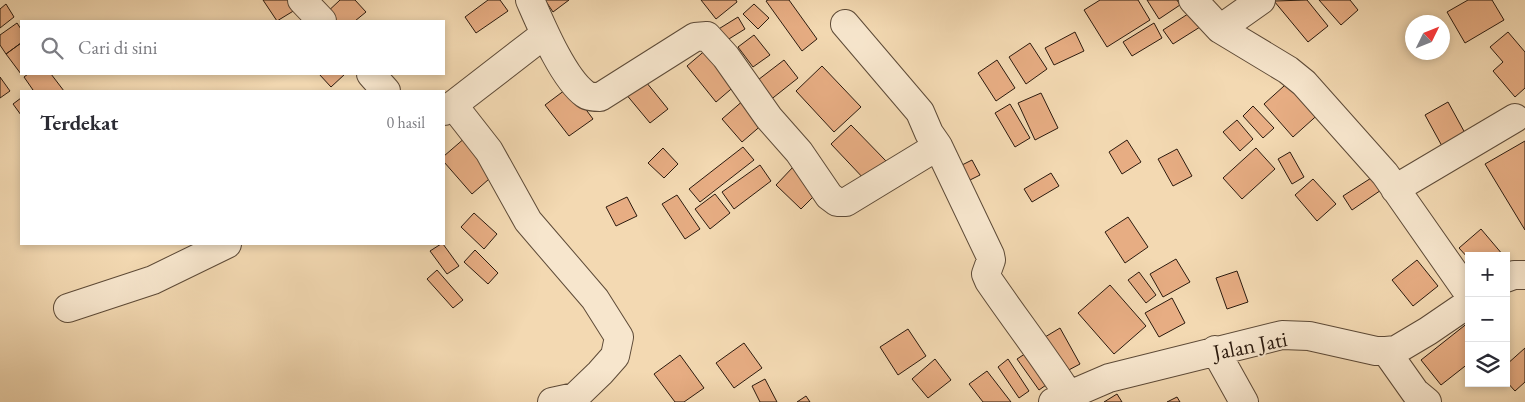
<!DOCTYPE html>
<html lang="id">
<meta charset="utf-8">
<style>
:root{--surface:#fff;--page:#f2f2f3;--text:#2b2b33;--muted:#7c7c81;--line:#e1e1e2}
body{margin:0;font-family:"EB Garamond",serif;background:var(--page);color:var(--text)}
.controls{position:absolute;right:15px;bottom:15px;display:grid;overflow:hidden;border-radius:0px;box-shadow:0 2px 8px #0003}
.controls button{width:45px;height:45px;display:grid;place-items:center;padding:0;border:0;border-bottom:1px solid var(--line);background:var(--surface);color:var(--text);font:25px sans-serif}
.compass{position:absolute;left:1405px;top:15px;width:45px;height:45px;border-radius:50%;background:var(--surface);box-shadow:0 2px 8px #0003;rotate:47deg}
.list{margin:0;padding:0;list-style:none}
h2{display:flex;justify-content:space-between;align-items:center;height:65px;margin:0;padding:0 20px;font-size:21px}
h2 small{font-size:16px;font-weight:400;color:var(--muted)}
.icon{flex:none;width:28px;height:28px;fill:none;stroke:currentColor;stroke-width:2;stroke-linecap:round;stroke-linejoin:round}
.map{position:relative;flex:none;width:1525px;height:402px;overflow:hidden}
.search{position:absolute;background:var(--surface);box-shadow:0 2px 8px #0003;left:20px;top:20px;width:425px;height:55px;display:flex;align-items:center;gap:12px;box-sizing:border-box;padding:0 18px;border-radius:0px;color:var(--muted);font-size:19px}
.panel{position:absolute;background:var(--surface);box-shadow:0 2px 8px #0003;left:20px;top:90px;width:425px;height:155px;border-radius:0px}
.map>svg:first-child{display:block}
.building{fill:#e7ad83;stroke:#2b1a0e}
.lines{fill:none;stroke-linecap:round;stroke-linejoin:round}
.minor-casing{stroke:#5d4a37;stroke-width:30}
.minor{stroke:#f7e6cd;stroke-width:28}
.labels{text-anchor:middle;stroke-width:4;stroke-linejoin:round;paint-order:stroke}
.street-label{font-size:22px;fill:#2b1a0e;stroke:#f7e6cd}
</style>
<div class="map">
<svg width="1525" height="402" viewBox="0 0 1525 402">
<rect width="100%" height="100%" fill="#f3d9b2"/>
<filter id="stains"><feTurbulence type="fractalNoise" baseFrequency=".004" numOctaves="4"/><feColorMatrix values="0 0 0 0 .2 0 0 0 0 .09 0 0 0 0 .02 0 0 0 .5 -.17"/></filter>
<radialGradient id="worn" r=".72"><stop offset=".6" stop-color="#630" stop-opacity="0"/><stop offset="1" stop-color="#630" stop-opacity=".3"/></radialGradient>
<path class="building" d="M263,0h25l7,10 -18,11z
M340,0h15l11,12 -11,9h-25l-6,-6z
M488,0h12l8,11 -32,22 -11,-16z
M545,0h24l-16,12z
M701,0h35l1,2 -21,17z
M768,0h21l28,39 -15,12 -36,-50z
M1100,0h38l12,20 -43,27 -23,-37z
M1147,0h30l3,5 -21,14z
M1307,0l21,26 -20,16 -34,-41z
M1319,0h31l8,10 -17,15z
M1468,0h24l12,20 -39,23 -18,-31z
M6,4l8,13 -14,11v-19z
M754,4l15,14 -11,11 -15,-15z
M1191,12l9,15 -27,17 -10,-14z
M738,17l7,12 -21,13 -7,-12z
M17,23l4,6v14l-15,11 -6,-9v-10z
M1154,23l8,15 -30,18 -9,-14z
M1075,32l9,19 -30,14 -9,-17z
M1508,32l17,20v36l-10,9 -22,-26 10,-9 -13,-15z
M754,35l16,20 -17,12 -15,-20z
M21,43v31l-15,-20z
M1030,43l17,26 -21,15 -17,-27z
M708,48l29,36 -21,18 -29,-36z
M784,60l14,18 -29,23 -15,-18z
M997,60l18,28 -19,13 -18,-28z
M633,66l35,43 -18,14 -35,-42z
M822,66l39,41 -27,25 -38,-41z
M28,74h23l13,17h-33l2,-1 -9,-13z
M319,74h26l-14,13z
M0,77l10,14 -10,7z
M1294,77l29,33 -30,27 -29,-33z
M569,87l24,32 -24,17 -24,-31z
M1041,93l17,35 -23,12 -17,-37z
M21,98v17l-8,-11z
M745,99l19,24 -22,19 -20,-23z
M1448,102l17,31 -23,13 -17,-31z
M1010,104l20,34 -15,9 -20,-34z
M1253,106l21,22 -11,10 -20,-22z
M1237,120l16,19 -13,12 -17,-19z
M851,125l35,36 -20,20 -35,-37z
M466,137l31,35 -25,22 -28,-32v-6z
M1127,140l14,22 -19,12 -13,-22z
M1525,141v89l-40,-66z
M743,147l11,13 -54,42 -11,-13z
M663,148l15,16 -14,14 -16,-15z
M1256,148l19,21 -33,30 -19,-21z
M1177,149l15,27 -19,10 -15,-27z
M1290,152l14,25 -12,7 -14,-25z
M972,160l8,15 -22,11 -8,-15z
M760,165l11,16 -37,28 -12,-17z
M794,166l26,24 -19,19 -25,-24z
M1051,173l8,13 -27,16 -8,-13z
M1379,173l8,13 -35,24 -9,-14z
M1313,179l23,25 -19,17 -22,-26z
M715,194l15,19 -20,16 -15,-20z
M677,195l23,34 -15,10 -23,-35z
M627,197l10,19 -21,10 -10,-19z
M474,213l23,21 -13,15 -23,-22z
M1128,217l20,30 -23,16 -20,-31z
M1481,229l22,26 -2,1h-32v3l-10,-11z
M441,244h2l16,22 -12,8 -17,-23z
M475,250l23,23 -10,11 -24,-22z
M1176,259l14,23 -27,15 -13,-23z
M1417,260l21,26 -25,20 -21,-26z
M437,270l26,30 -10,8 -26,-29z
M1237,271l11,31 -21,7 -11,-31z
M1139,272l17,23 -10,8 -18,-23z
M1110,285l36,41 -32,28 -36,-41z
M1172,298l13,25 -26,14 -14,-24z
M1469,322v41l-28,22 -20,-25z
M1060,328l20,36 -15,8 -20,-35z
M908,329l18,27 -28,19 -18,-28z
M744,343l18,25 -28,20 -18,-25z
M1034,348l22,30 -17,12 -22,-31z
M1525,348v34l-10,9 -9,-10v-16z
M680,355l24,33 -20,14h-9l-21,-28z
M935,359l16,21 -23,18 -16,-19z
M1008,359l21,32 -10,7 -21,-31z
M987,371l24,31h-28l-14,-18z
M765,379l12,23h-17l-8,-16z
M1117,394l5,8h-18z
M806,396l4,6h-13z
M1177,397l3,5h-13z"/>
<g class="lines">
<g class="minor-casing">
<path id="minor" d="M302,0l20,21
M530,0c11,25 33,78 55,94 4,3 10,3 15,3l95,-60 12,-1 19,21 43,61 30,34 30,44 8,6h9l92,-56 52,109 1,5 -5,14 3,7c26,38 54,74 79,113
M1193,0l27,29 68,41 16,13 81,91 84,120
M845,24l75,88 9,21 9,13
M1220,29l41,-29
M371,74l15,17
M453,105l92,-71
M444,111l9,-6 36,46 39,70 67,78 24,38 -4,19 -15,17 -25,24 -23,5
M1395,189l120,-71
M1506,278l8,-3h11
M68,308l85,-28 74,-36
M1215,350l29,52
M1386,351l29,41 12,10
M1053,402l56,-24 173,-43 27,1 67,15h10l10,-1 32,-19 41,-28"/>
</g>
<use href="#minor" class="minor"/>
</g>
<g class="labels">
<g class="street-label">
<text transform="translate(1250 345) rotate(-11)" y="8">Jalan Jati</text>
</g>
</g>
<rect width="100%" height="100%" filter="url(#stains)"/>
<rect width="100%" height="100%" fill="url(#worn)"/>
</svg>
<div class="controls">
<button>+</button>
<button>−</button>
<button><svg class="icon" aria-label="layers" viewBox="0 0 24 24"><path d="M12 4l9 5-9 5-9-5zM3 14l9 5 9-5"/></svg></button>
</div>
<svg class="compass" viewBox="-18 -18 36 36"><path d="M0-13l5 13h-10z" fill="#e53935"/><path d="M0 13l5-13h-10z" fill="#7c7c81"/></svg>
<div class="search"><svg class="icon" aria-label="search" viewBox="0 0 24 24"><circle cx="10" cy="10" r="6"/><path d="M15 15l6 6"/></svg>Cari di sini</div>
<section class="panel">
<h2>Terdekat<small>0 hasil</small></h2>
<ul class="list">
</ul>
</section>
</div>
